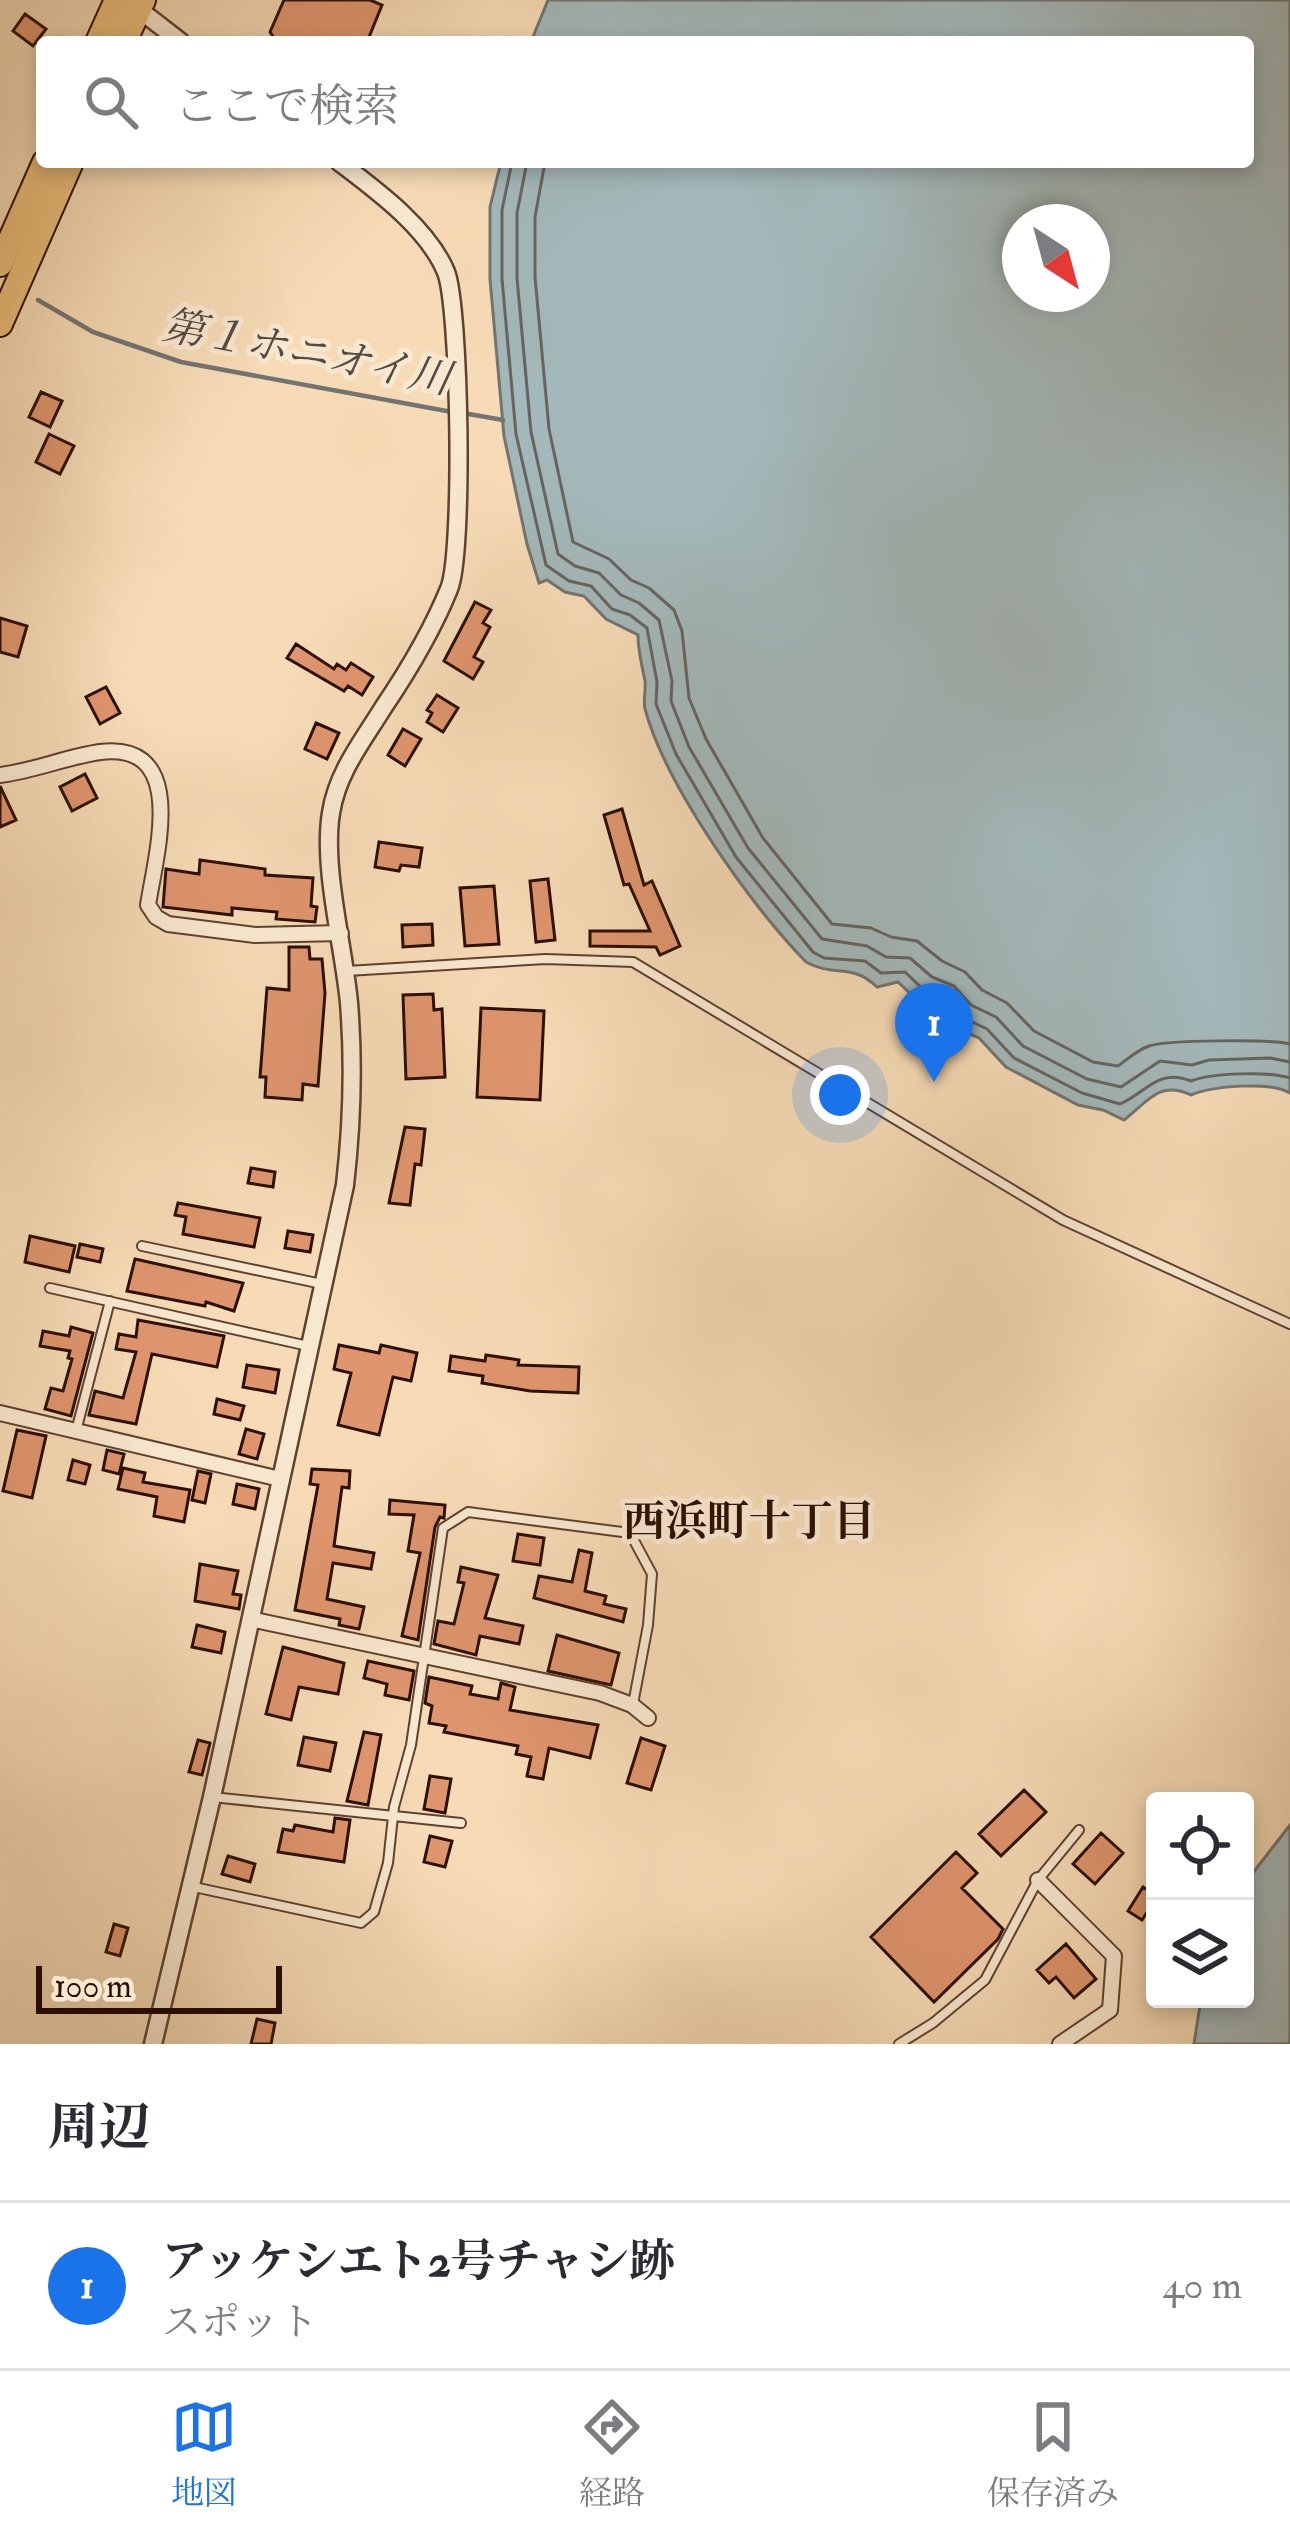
<!DOCTYPE html>
<html lang="ja">
<meta charset="utf-8">
<style>
:root{--surface:#fff;--page:#f7f7f7;--text:#2b2b33;--muted:#7c7c81;--line:#e1e1e2;--accent:#1a73e8}
body{margin:0;font-family:"IM FELL Double Pica","Noto Serif JP",serif;background:var(--page);color:var(--text)}
.controls{position:absolute;right:36px;bottom:36px;display:grid;overflow:hidden;border-radius:12px;box-shadow:0 6px 18px #0003}
.controls button{width:108px;height:108px;display:grid;place-items:center;padding:0;border:0;border-bottom:3px solid var(--line);background:var(--surface);color:var(--text);font:60px sans-serif}
.compass{position:absolute;left:1002px;top:204px;width:108px;height:108px;border-radius:50%;background:var(--surface);box-shadow:0 6px 18px #0003;rotate:144deg}
.scale{position:absolute;left:36px;bottom:30px;width:246px;box-sizing:border-box;padding-left:12px;border:6px solid #2b0f03;border-top:0;font-size:33px;line-height:42px;white-space:nowrap;color:#2b0f03;-webkit-text-stroke:9px #f9e8d0;paint-order:stroke}
.you{position:absolute;left:840px;top:1095px;width:42px;height:42px;margin:-30px;border:9px solid #fff;border-radius:50%;background:#1a73e8;box-shadow:0 0 0 18px #1a73e833}
.badge{display:grid;place-items:center;width:78px;height:78px;border-radius:50%;background:var(--accent);color:#fff;font-size:39px;font-weight:700}
.pin{position:absolute;translate:-50% -99px;filter:drop-shadow(0 3px 6px #0008)}
.pin::after{content:'';position:absolute;top:63px;width:42px;height:36px;background:inherit;clip-path:polygon(0 0,100% 0,50% 100%)}
.list{margin:0;padding:0;list-style:none}
h2{display:flex;justify-content:space-between;align-items:center;height:156px;margin:0;padding:0 48px;font-size:51px}
h2 small{font-size:39px;font-weight:400;color:var(--muted)}
.list li{display:grid;grid-template-columns:78px 1fr auto;gap:36px;align-items:center;box-sizing:border-box;height:168px;padding:0 48px;border-top:3px solid var(--line)}
.list b{display:block;font-size:45px;white-space:nowrap}
.list p{margin:0;font-size:39px;white-space:nowrap;color:var(--muted)}
.list em{font-size:39px;font-style:normal;color:var(--muted)}
.icon{flex:none;width:66px;height:66px;fill:none;stroke:currentColor;stroke-width:2;stroke-linecap:round;stroke-linejoin:round}
.map{position:relative;flex:none;width:1290px;height:2044px;overflow:hidden}
.search{position:absolute;background:var(--surface);box-shadow:0 6px 18px #0003;left:36px;right:36px;top:36px;height:132px;display:flex;align-items:center;gap:30px;box-sizing:border-box;padding:0 42px;border-radius:12px;color:var(--muted);font-size:45px}
.sheet{height:324px;background:var(--surface)}
nav{display:flex;justify-content:space-around;align-items:center;box-sizing:border-box;height:168px;border-top:3px solid var(--line);background:var(--surface);font-size:33px;color:var(--muted)}
nav a{display:grid;justify-items:center;gap:6px}
nav .on{color:var(--accent)}
.map>svg:first-child{display:block}
.water{fill:#a3b8ba;stroke:#737471;stroke-width:3;fill-rule:evenodd}
.lines{fill:none;stroke-linecap:round;stroke-linejoin:round}
.shore{stroke:#67645e;stroke-width:3}
.stream{stroke:#737471;stroke-width:4.5}
.building{fill:#df956e;stroke:#2b0f03;stroke-width:3}
.service-casing{stroke:#5e4230;stroke-width:12}
.minor-casing{stroke:#5e4230;stroke-width:18}
.tertiary-casing{stroke:#5e4230;stroke-width:21}
.trunk-casing{stroke:#2b0f03;stroke-width:28}
.service{stroke:#f9e8d0;stroke-width:8}
.minor{stroke:#f9e8d0;stroke-width:14}
.tertiary{stroke:#f9e8d0;stroke-width:16}
.trunk{stroke:#ebbe7b;stroke-width:24}
.labels{text-anchor:middle;stroke-width:10;stroke-linejoin:round;paint-order:stroke}
.water-label{font-size:42px;font-style:italic;fill:#554a43;stroke:#f9e8d0}
.neighbourhood-label{font-size:42px;font-weight:bold;fill:#2b0f03;stroke:#f9e8d0}
</style>
<div class="map">
<svg width="1290" height="2044" viewBox="0 0 1290 2044">
<rect width="100%" height="100%" fill="#f6dbb6"/>
<filter id="stains"><feTurbulence type="fractalNoise" baseFrequency=".00167" numOctaves="4"/><feColorMatrix values="0 0 0 0 .2 0 0 0 0 .09 0 0 0 0 .02 0 0 0 .5 -.17"/></filter>
<radialGradient id="worn" r=".72"><stop offset=".6" stop-color="#630" stop-opacity="0"/><stop offset="1" stop-color="#630" stop-opacity=".3"/></radialGradient>
<path class="water" d="M548,0h742v1093c-20,-12 -78,-7 -99,2 -31,-15 -43,6 -67,25l-21,-10 -25,-5 -72,-38 -27,-29 -25,-11 -16,-19 -20,-7 -20,-19 -21,5c-26,-25 -42,-9 -71,-25 -56,-58 -140,-176 -161,-253 -2,-9 1,-18 0,-28 -3,-16 -7,-29 -7,-46l-32,-16 -22,-23 -19,-4 -18,-12 -8,3 -12,-39 -23,-108 -14,-157v-72l11,-45h747v-120h-717zM1020,222h72v72h-72z
M1290,1825v219h-96l7,-45h44v-116z"/>
<g class="lines">
<path class="shore" d="M512,162l-10,48v69l14,155 30,131 23,16 22,5 21,23 18,6 17,13 10,54 -1,22 20,50 60,103 77,95 11,6 41,3 16,12 24,-1 19,18 21,8 17,19 25,12 27,29 68,35 38,11c27,-12 38,-36 71,-23 21,-8 77,-10 99,-3
M527,162l-10,51v65l14,154 27,122 17,12 24,7 22,22 18,8 20,17 13,61 -1,20 18,46 59,101 74,91 45,7 19,11 24,1 22,19 22,9 17,19 25,12 27,29 64,33 34,8 39,-26 32,4 17,-5 61,-2 20,4
M545,162l-10,55v60l14,152 24,113 36,17 22,21 18,8 25,22 8,21 7,67 17,41 57,99 69,86 39,4 20,9 26,4 25,20 23,11 17,18 25,13 27,28 59,31 25,4c10,-7 19,-16 31,-20 17,-6 122,-7 141,-2"/>
<path class="stream" d="M38,300l55,32 88,30 271,50
M463,413l40,7"/>
</g>
<path class="building" d="M284,0h86l12,5 -15,37h-90l-7,-10z
M25,14l21,15 -13,17 -20,-15z
M41,392l21,9 -12,26 -21,-10z
M49,434l25,12 -14,28 -24,-12z
M475,602l16,8 -8,13 7,4 -16,30 9,5 -10,17 -29,-18z
M0,618l27,8 -9,31 -18,-5z
M296,644l38,25 3,-5 9,6 5,-7 22,14 -11,18 -14,-9 -4,5 -57,-33z
M106,687l14,26 -20,11 -14,-27z
M437,695l21,13 -15,24 -16,-10 5,-9 -5,-3z
M316,723l23,10 -12,26 -22,-10z
M403,729l18,10 -16,27 -17,-11z
M85,774l12,24 -25,13 -12,-24z
M0,786l16,34 -16,7z
M622,809l22,76 8,-4 28,65 -20,9 -4,-8 -66,-1v-15h60l-21,-47 -5,1 -20,-70z
M379,842l43,6 -3,19 -18,-2 -2,6 -24,-4z
M200,860l65,9v6l48,3 -2,28 6,1 -2,15 -39,-3 1,-7 -45,-4v7l-69,-8 3,-38 33,5z
M548,879l7,61 -19,2 -6,-61z
M494,886l5,58 -34,2 -5,-58z
M432,924l1,21 -30,2 -1,-22z
M289,947h20l1,12h12l3,34 -7,93 -15,-2 -1,16 -37,-3 1,-20h-6l7,-89 22,2z
M433,994l1,16 8,-1 3,68 -39,2 -3,-84z
M481,1008l63,3 -4,89 -63,-3z
M405,1127l20,2 -4,36 -6,-1 -5,41 -21,-2z
M251,1168l24,4 -2,15 -25,-4z
M178,1203l82,15 -6,29 -71,-13 3,-17 -11,-2z
M288,1231l25,4 -3,17 -25,-4z
M30,1236l45,10 -6,26 -44,-10z
M80,1244l23,5 -3,13 -23,-5z
M135,1259l108,24 -9,28 -28,-9 -1,4 -78,-15z
M138,1320l86,16 -7,31 -65,-13 -16,70 -47,-9 6,-24 28,7 13,-46 -20,-3 3,-15 17,3z
M71,1327l22,6 -22,83 -26,-7 6,-21 12,3 9,-32 -4,-1 2,-7 -30,-5 3,-15 26,5z
M339,1345l40,8 2,-8 36,8 -6,28 -18,-4 -14,58 -41,-10 13,-52 -17,-4z
M486,1355l33,5 -1,5 61,2 -1,26 -48,-2 -48,-8 1,-7 -34,-5 2,-15 34,5z
M247,1365l32,5 -4,23 -32,-6z
M217,1399l27,7 -4,14 -26,-6z
M246,1429l18,5 -7,25 -18,-5z
M17,1430l29,6 -14,62 -29,-7z
M107,1450l17,4 -5,20 -16,-4z
M73,1460l17,5 -5,19 -17,-4z
M123,1468l22,5 -2,9 47,8 -6,32 -30,-6 3,-19 -39,-8z
M312,1469l38,2 -1,17 -7,-1 -8,59 40,7 -3,16 -38,-6 -6,36 37,8 -5,22 -20,-4 1,-6 -45,-9 23,-125 -8,-1z
M198,1471l13,3 -6,29 -13,-3z
M237,1484l22,5 -4,20 -22,-5z
M390,1500l55,5 -1,13 -4,-1 -5,10 -17,113 -16,-4 18,-83 -12,-2 6,-36 -25,-1z
M518,1534l26,4 -4,27 -27,-4z
M579,1550l13,3 -7,38 21,5 -2,8 22,5 -3,13 -89,-24 5,-22 33,6z
M200,1564l38,7 -5,23 8,1 -2,14 -44,-8z
M461,1567l37,8 -13,43 38,8 -4,18 -39,-8 -4,19 -42,-11 4,-23 16,3 10,-41 -6,-1z
M197,1625l28,7 -4,21 -29,-6z
M557,1635l62,18 -8,32 -63,-14z
M283,1647l61,16 -6,31 -39,-7 -8,33 -25,-6z
M368,1661l46,10 -5,29 -24,-5 2,-11 -23,-6z
M429,1677l43,9 -2,8 28,5 3,-16 14,4 -5,23 88,15 -8,33 -41,-10 -6,31 -16,-3 4,-19 -15,-3 2,-8 -74,-14 2,-6 -17,-3 3,-17 -7,-3z
M364,1732l17,3 -13,70 -21,-4z
M304,1737l32,6 -6,28 -32,-6z
M641,1738l24,8 -14,44 -24,-7z
M198,1740l12,3 -8,32 -13,-3z
M430,1776l21,3 -6,34 -21,-4z
M1024,1790l22,22 -45,44 -22,-22z
M335,1818l15,2 -6,42 -66,-10 5,-23 10,2 2,-6 38,7z
M1101,1833l22,20 -28,31 -22,-20z
M430,1836l22,5 -7,26 -21,-5z
M956,1852l21,21 -15,15 41,41 -5,10 -64,63 -63,-65z
M228,1856l27,8 -5,18 -28,-8z
M1143,1887l12,8v5l-13,20 -14,-9z
M114,1924l14,4 -8,28 -14,-4z
M1066,1944l30,35 -22,19 -18,-21 -7,6 -12,-13z
M257,2019l18,4 -4,21h-20z"/>
<g class="lines">
<g class="service-casing">
<path id="service" d="M347,971l198,-12 88,3 430,258 227,104
M142,1246l180,38
M50,1288l258,58
M76,1431l34,-130
M212,1797l249,26
M194,1887l167,36 13,-11 14,-49 6,-56 17,-62 32,-217 25,-16 162,21 22,41 -4,51 -15,79
M899,2044l34,-21 52,-43 53,-100 41,-50"/>
</g>
<g class="minor-casing">
<path id="minor" d="M0,775c34,-4 66,-18 100,-23 89,-11 56,101 48,153l8,12 12,7 87,11 86,-2
M0,1413l280,66
M250,1619l350,74 32,12 16,13
M1038,1880l76,76 -4,54 -50,34"/>
</g>
<g class="tertiary-casing">
<path id="tertiary" d="M132,4l49,38
M153,2044l59,-247 133,-612c7,-61 9,-120 4,-182 -5,-55 -27,-136 -18,-190 6,-40 31,-71 52,-105 25,-37 49,-77 66,-119 15,-34 11,-282 -3,-317 -18,-44 -70,-82 -107,-110"/>
</g>
<g class="trunk-casing">
<path id="trunk" d="M98,42l19,-42
M124,42l19,-42
M0,264l45,-102
M0,324l71,-162"/>
</g>
<use href="#service" class="service"/>
<use href="#minor" class="minor"/>
<use href="#tertiary" class="tertiary"/>
<use href="#trunk" class="trunk"/>
</g>
<g class="labels">
<g class="water-label">
<text transform="translate(307 351) rotate(11)" y="15">第１ホニオイ川</text>
</g>
<g class="neighbourhood-label">
<text x="749" y="1535">西浜町十丁目</text>
</g>
</g>
<rect width="100%" height="100%" filter="url(#stains)"/>
<rect width="100%" height="100%" fill="url(#worn)"/>
</svg>
<div class="controls">
<button><svg class="icon" aria-label="locate" viewBox="0 0 24 24"><circle cx="12" cy="12" r="6"/><path d="M12 2v4M12 18v4M2 12h4M18 12h4"/></svg></button>
<button><svg class="icon" aria-label="layers" viewBox="0 0 24 24"><path d="M12 4l9 5-9 5-9-5zM3 14l9 5 9-5"/></svg></button>
</div>
<svg class="compass" viewBox="-18 -18 36 36"><path d="M0-13l5 13h-10z" fill="#e53935"/><path d="M0 13l5-13h-10z" fill="#7c7c81"/></svg>
<div class="scale">100 m</div>
<div class="you"></div>
<div class="pin badge" style="left:934px;top:1082px">1</div>
<div class="search"><svg class="icon" aria-label="search" viewBox="0 0 24 24"><circle cx="10" cy="10" r="6"/><path d="M15 15l6 6"/></svg>ここで検索</div>
</div>
<section class="sheet">
<h2>周辺<small></small></h2>
<ul class="list">
<li><span class="badge">1</span><div><b>アッケシエト2号チャシ跡</b><p>スポット</p></div><em>40 m</em></li>
</ul>
</section>
<nav>
<a class="on"><svg class="icon" aria-label="map" viewBox="0 0 24 24"><path d="M3 6l6-2 6 2 6-2v14l-6 2-6-2-6 2zM9 4v14M15 6v14"/></svg>地図</a>
<a><svg class="icon" aria-label="directions" viewBox="0 0 24 24"><path d="M12 3l9 9-9 9-9-9zM9 14v-3h6M13 9l2 2-2 2"/></svg>経路</a>
<a><svg class="icon" aria-label="saved" viewBox="0 0 24 24"><path d="M7 4h10v16l-5-4-5 4z"/></svg>保存済み</a>
</nav>
